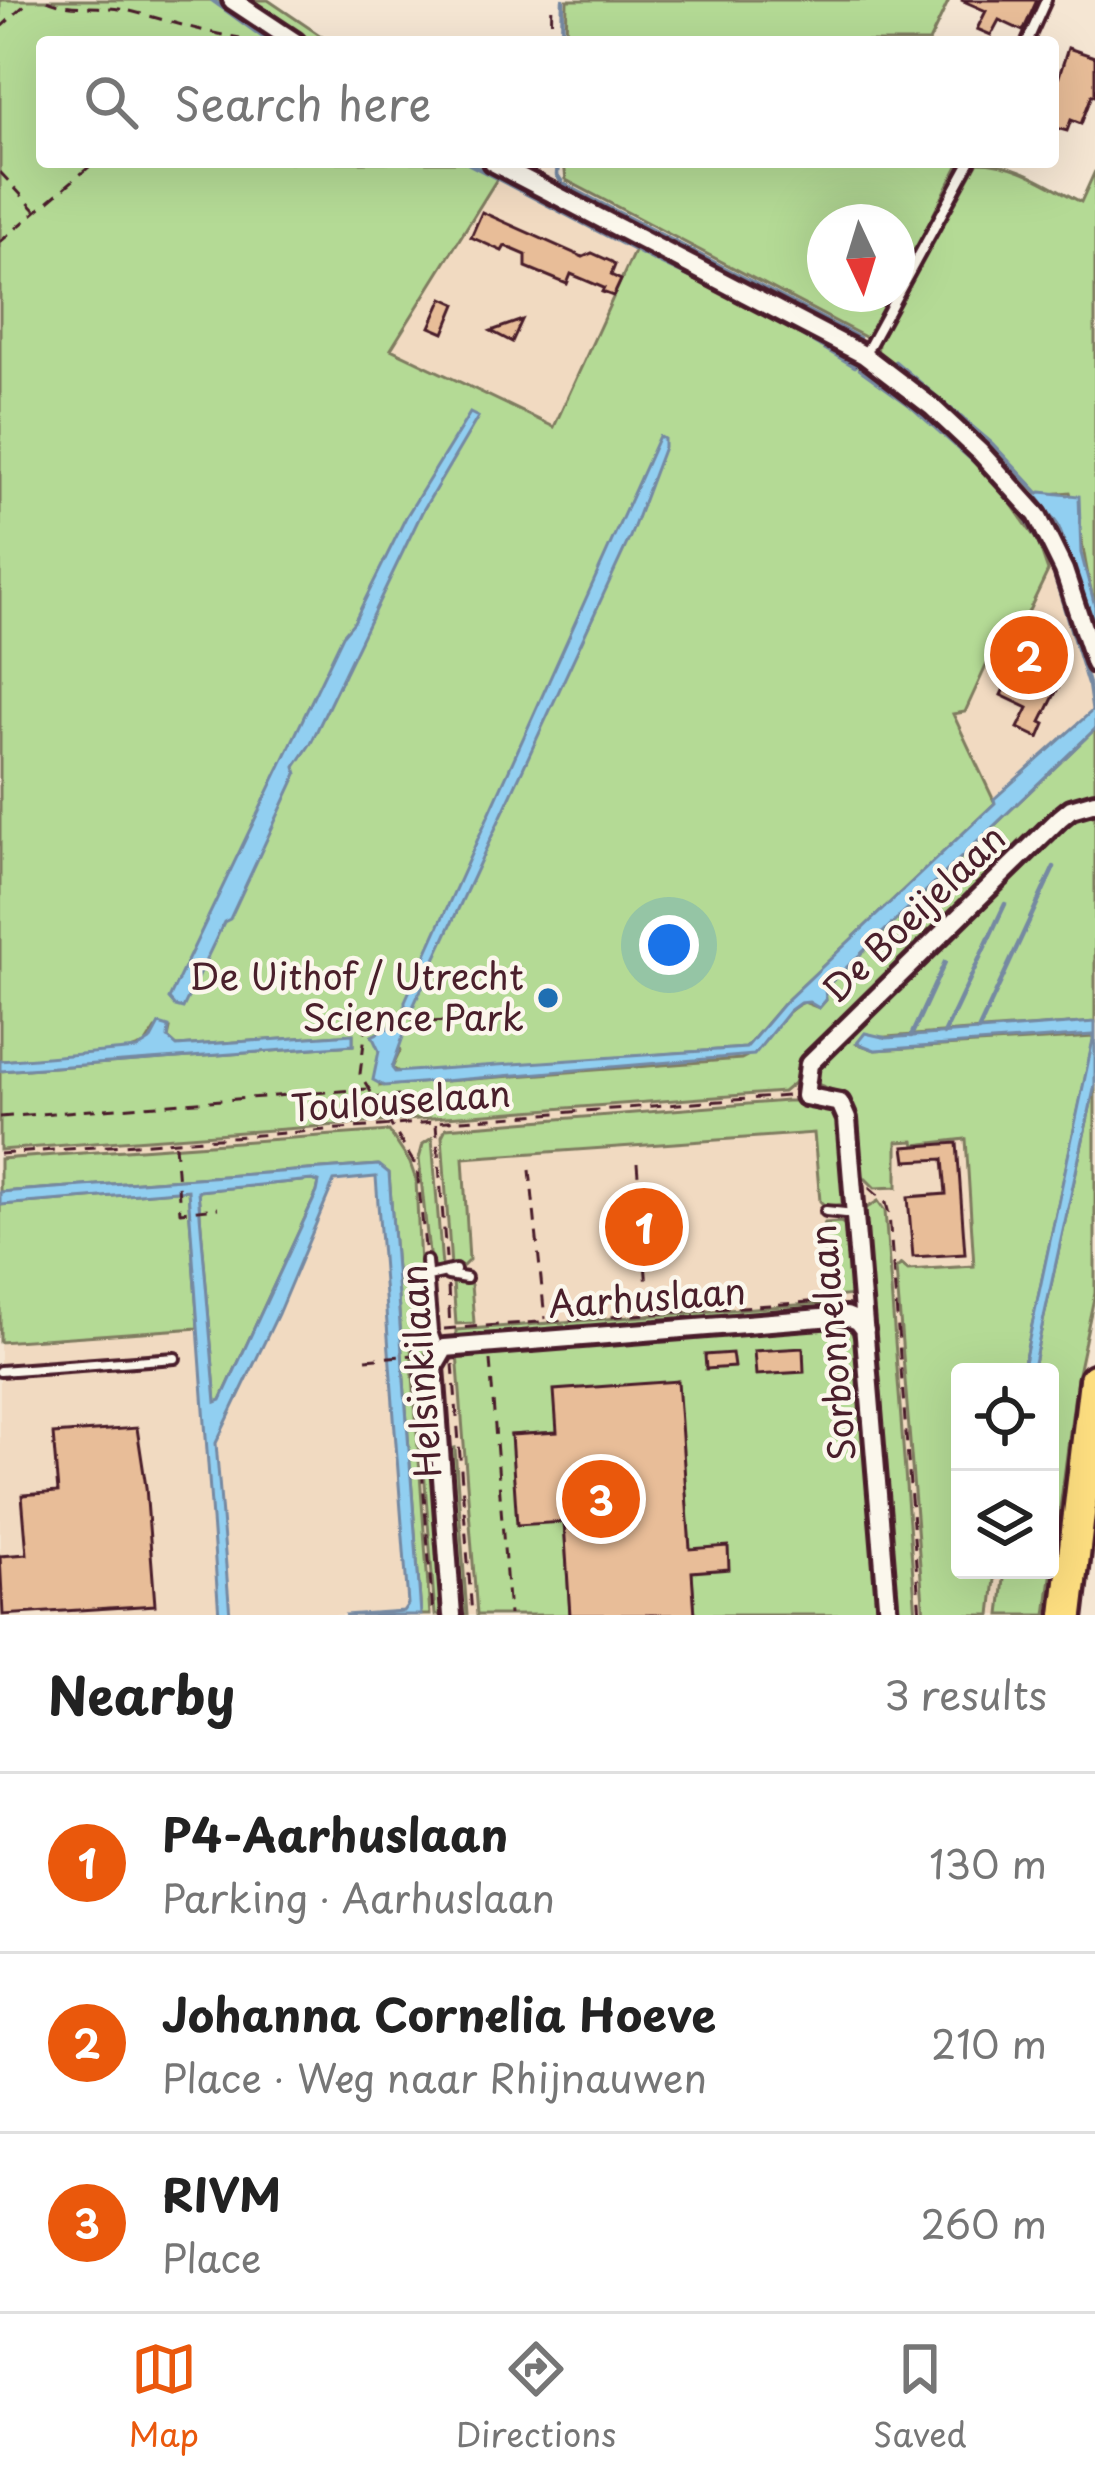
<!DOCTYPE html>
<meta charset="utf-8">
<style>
:root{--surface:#fff;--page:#f2f2f2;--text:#222;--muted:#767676;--line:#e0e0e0;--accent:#ea580c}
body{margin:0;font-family:"Playpen Sans",sans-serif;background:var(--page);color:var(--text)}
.controls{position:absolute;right:36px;bottom:36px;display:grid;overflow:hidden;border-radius:12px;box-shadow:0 12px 48px #0002}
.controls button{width:108px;height:108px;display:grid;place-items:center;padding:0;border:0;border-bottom:3px solid var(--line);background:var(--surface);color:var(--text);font:60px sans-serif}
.compass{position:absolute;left:807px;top:204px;width:108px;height:108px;border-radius:50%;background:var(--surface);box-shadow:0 12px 48px #0002;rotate:176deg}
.you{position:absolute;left:669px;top:945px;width:42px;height:42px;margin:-30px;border:9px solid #fff;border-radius:50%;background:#1a73e8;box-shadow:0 0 0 18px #1a73e833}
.badge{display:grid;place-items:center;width:78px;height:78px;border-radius:50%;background:var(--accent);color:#fff;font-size:39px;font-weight:700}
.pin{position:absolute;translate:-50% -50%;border:6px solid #fff;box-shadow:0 3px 12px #0006}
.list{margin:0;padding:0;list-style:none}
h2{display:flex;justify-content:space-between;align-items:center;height:156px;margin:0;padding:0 48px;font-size:51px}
h2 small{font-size:39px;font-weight:400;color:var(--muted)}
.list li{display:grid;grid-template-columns:78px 1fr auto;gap:36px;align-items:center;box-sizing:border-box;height:180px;padding:0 48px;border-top:3px solid var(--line)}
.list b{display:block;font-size:45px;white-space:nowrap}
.list p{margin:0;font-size:39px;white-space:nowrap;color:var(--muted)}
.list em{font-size:39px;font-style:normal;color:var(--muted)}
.icon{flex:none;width:66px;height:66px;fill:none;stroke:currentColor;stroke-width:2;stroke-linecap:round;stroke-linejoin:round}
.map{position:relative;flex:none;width:1095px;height:1615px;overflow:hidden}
.search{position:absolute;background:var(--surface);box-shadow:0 12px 48px #0002;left:36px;right:36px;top:36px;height:132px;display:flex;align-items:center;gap:30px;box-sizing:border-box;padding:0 42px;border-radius:12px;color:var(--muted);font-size:45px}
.sheet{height:696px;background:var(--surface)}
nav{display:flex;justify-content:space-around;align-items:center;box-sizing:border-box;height:168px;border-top:3px solid var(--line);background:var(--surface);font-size:33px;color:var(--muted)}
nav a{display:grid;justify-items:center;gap:6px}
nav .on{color:var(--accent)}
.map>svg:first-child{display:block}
.built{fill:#f1dac1;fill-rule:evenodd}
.green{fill:#b4da95;stroke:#7f7c60;stroke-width:3}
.water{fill:#91cff1;stroke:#7589a2;stroke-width:3;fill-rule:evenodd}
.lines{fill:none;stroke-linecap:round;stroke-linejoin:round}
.stream{stroke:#7589a2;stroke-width:4.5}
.building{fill:#e8bd98;stroke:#4a1f2b;stroke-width:3}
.lane-casing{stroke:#4a1f2b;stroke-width:16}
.street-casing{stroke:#4a1f2b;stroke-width:26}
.highway-casing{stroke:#4a1f2b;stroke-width:39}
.path{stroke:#4a1f2b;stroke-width:3;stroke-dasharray:12 9;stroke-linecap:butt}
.lane{stroke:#fbf7ec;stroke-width:8}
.street{stroke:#fbf7ec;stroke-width:16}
.highway{stroke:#fedf80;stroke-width:30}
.poi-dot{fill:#1f6fb2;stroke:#fbf7ec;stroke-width:4.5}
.labels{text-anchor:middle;stroke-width:9;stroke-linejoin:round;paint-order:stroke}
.street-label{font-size:36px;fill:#4a1f2b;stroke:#fbf7ec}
.poi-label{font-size:36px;fill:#4a1f2b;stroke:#fbf7ec;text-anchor:end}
</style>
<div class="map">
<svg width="1095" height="1615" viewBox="0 0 1095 1615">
<rect width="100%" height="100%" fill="#f5e6d3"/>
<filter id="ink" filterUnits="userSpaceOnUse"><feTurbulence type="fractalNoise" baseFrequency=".00833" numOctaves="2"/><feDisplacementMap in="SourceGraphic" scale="24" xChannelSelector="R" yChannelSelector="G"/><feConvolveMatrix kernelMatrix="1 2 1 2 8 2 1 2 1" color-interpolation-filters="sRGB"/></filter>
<g filter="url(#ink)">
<path class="built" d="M463,162l396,205 51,38 105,97 26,40 54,160v591l-42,246 -8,76h-1045v-1343zM960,1372h90v198h-90z"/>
<path class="green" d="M0,0h229l56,42h-243v120h438l20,12 -109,175 163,78 84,-184 241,128 98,84 61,87 10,29 -24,50 -10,-4 -13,24 10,6 -6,11 -13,-5 -27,59 -12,2 42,89 -211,200 -38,45 -345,25 -9,-5 8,-17 -6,-27 -22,12 7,11 1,39 361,-27c28,-11 36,-46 63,-57l15,6 7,-8 -1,-12 270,-259v66l-253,226 -42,42 -6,20 -11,9 -783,58v-79l353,-26v-11l-176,12 -9,-8 2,-9h-15l-10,16 -20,7 -125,9z
M239,0h29l62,42h-29z
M567,0h382l-20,42h-363z
M564,162h396l-63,124v-64h-72v72h68l-26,44 -301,-158z
M978,162c38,0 70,23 103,40l14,-31v435c-11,-38 -12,-76 -25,-114l-34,3c31,42 59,101 59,154l-41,-112 -177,-179 1,-14z
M1095,808v214l-222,16 -15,6 17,6 219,-13 -72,335h-62v198h36l-5,45h-67l-28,-346 5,-5 7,6 66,-4 -8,-127 -51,6 -1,-4 -17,1v45l-22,1 -16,-16 -9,-70 -12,-10 -21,-8 -1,-16 262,-256z
M1095,1085v208l-18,85 -31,237h-46l5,-45h45v-198h-18z
M786,1101h38l15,10 9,93 -23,2 -5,-5 -6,-68 -351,25 6,102 -6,6 -12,1 -9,-131 4,-8z
M389,1131l21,32 6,17 7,151 -13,2 20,282h-9l-32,-442 -11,-8 -378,27v-33z
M432,1138l10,129 -8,1 -4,-5 -11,-104 4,-15z
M312,1180l7,2 -2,10 -96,208 -5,3 -18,-212z
M188,1190l10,138 -198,14v-137z
M878,1201l7,10 31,404h-21l-30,-406z
M840,1222l10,4 3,69 -26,3 -5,-69 3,-6z
M466,1281l5,4 3,38 -18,1 -3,-42z
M836,1302l1,8 -381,28v-8z
M842,1325l8,3 8,21 20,266h-183l-18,-234 -120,51 -46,3 53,87 6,93h-93l-20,-262z
M414,1336h10l21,279h-10z
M455,1448l12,167h-8l-12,-165z"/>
<path class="water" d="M470,413l8,4 -56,95 -111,231 -16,24 2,7 -67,145 -6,3 -41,86 -8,-2 -6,-7 174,-364 11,-13 52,-105z
M659,436l5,3v8l-34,90 -218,472 -7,-3v-5z
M1041,492l38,4 2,57 14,53v19l-37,-100 -22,-30z
M1088,683l7,21v25l-270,259 1,12 -7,8 -10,-6 -9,1 -11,8 -35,44 -370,31 -11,-6 6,-29 -7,-15 28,-14 4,12 -12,34 3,4 351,-24 38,-45 211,-200 -1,-4 98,-88z
M1095,1022v63l-63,287h-10l72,-337 -219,15 -18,-7 8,-10 22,5z
M159,1024l10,3 -1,11 9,8 176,-12v11l-353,26v-10l137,-12 13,-8z
M379,1165l10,8 32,442h-77l59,-4 5,-7 -32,-427 -42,4 -56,133 -62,129 14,172h-11l-31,-425 -188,15v-13zM312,1180l7,2 -2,10 -96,208 -5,2 -18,-211z"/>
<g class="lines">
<path class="stream" d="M212,0l58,42
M562,42l1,-42
M466,162l192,100 89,41
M558,162l-1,13 6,9 296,154
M762,311l93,55
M895,362l97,82 46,49
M860,369l50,36 85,75
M1022,511l30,56 36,117
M978,1031l76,-164
M944,1034l61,-130
M911,1036l34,-74"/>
</g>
<path class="building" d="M961,0h76l-14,31 -24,-11 -8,15 -14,-6 9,-18z
M1068,48l27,9v39l-3,-1 -11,29 -10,-4 -4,11 -14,-4v-32z
M482,212l101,45 9,-4 20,9 3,3 -4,10 10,5 -6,13 -2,3 -11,-4 2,-4 -33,-14 -4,10 -41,-17v-12l-21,-9 -3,5 -31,-14z
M443,298l13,6 -12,29 -14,-6z
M522,320l-10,22 -21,-11z
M1030,630l18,8 -12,30 26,12 -21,42 4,2 -6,14 -21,-10 10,-20 -27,-13 11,-24 -4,-2z
M957,1143l8,111 -52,3 -5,-60 38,-3 -3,-35 -37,2 -2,-14z
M803,1348l1,24 -48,3 -2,-24z
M732,1353l2,14 -28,2 -1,-14z
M678,1381l12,168 38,-3 1,23 -37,3 3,43h-125l-6,-93 -47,3 -6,-90 46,-3 -3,-42z
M137,1428l9,59 9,118 -152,10 -3,-59 27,-2 -5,-59 36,-3 -5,-58z"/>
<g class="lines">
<g class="lane-casing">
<path id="lane" d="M1027,42l19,-42
M865,354l105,-192
M826,1211l28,3
M426,1261l6,70 7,21
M448,1275l18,3
M428,1276l27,-6
M0,1371l175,-13"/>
</g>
<g class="street-casing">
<path id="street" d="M232,0l63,42
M492,162l372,193 68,52 48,45 57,63 27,55 31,94
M452,1615l-18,-248 11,-19 401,-32 12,5 7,9
M888,1615l-41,-496 -7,-16 -35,-7 4,-32 251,-246 11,-9 24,-7"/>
</g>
<g class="highway-casing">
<path id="highway" d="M1067,1615l28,-235"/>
</g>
<path class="path" d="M47,0c24,11 56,4 83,11 37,9 71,21 110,27
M0,28l30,-28
M551,42l1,-42
M0,172l35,38
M0,242l95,-80
M374,1098l25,-3
M0,1117l367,-28
M436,1124l10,134
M175,1144l5,68 38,-4
M0,1154l788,-58
M637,1163l12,149
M530,1170l15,149
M869,1188l17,15 3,11 31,401
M425,1247l-8,-79 -57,-94 7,-55 9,-8 48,11 30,-1
M448,1286l2,44
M444,1329l393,-29 1,3
M422,1333l-10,1 21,281
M366,1359l58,-5
M490,1360l19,255
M453,1364l19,251"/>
<use href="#lane" class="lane"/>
<use href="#street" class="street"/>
<use href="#highway" class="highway"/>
</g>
</g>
<circle class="poi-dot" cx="548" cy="998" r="12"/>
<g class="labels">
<g class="street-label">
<text transform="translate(914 914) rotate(-44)" y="13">De Boeijelaan</text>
<text transform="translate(401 1101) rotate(-4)" y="13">Toulouselaan</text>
<text transform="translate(647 1298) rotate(-4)" y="13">Aarhuslaan</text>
<text transform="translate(833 1343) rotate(-95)" y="13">Sorbonnelaan</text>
<text transform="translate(421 1371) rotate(-94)" y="13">Helsinkilaan</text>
</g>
<g class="poi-label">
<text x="524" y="990">De Uithof / Utrecht<tspan x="524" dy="41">Science Park</tspan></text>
</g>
</g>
</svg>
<div class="controls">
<button><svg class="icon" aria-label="locate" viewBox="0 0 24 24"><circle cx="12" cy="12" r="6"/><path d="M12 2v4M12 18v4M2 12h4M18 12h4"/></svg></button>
<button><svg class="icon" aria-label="layers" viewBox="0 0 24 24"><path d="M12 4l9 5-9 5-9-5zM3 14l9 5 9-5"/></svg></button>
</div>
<svg class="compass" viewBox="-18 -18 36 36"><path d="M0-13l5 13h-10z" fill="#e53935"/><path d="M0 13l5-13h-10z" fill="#767676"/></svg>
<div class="you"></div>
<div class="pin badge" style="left:644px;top:1227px">1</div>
<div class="pin badge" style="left:1029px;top:655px">2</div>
<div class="pin badge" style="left:601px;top:1499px">3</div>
<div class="search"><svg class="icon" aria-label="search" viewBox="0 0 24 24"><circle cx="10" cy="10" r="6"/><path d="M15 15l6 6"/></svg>Search here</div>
</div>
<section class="sheet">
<h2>Nearby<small>3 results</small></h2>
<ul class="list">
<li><span class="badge">1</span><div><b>P4-Aarhuslaan</b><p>Parking · Aarhuslaan</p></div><em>130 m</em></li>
<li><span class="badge">2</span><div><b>Johanna Cornelia Hoeve</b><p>Place · Weg naar Rhijnauwen</p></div><em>210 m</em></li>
<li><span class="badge">3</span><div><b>RIVM</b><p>Place</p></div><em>260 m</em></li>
</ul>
</section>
<nav>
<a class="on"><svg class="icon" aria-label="map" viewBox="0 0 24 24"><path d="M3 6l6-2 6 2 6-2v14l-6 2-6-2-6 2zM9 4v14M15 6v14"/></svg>Map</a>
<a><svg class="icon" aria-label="directions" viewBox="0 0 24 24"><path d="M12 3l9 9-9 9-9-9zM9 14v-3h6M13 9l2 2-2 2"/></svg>Directions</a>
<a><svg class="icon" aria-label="saved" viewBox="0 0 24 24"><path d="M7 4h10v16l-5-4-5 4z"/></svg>Saved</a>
</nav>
